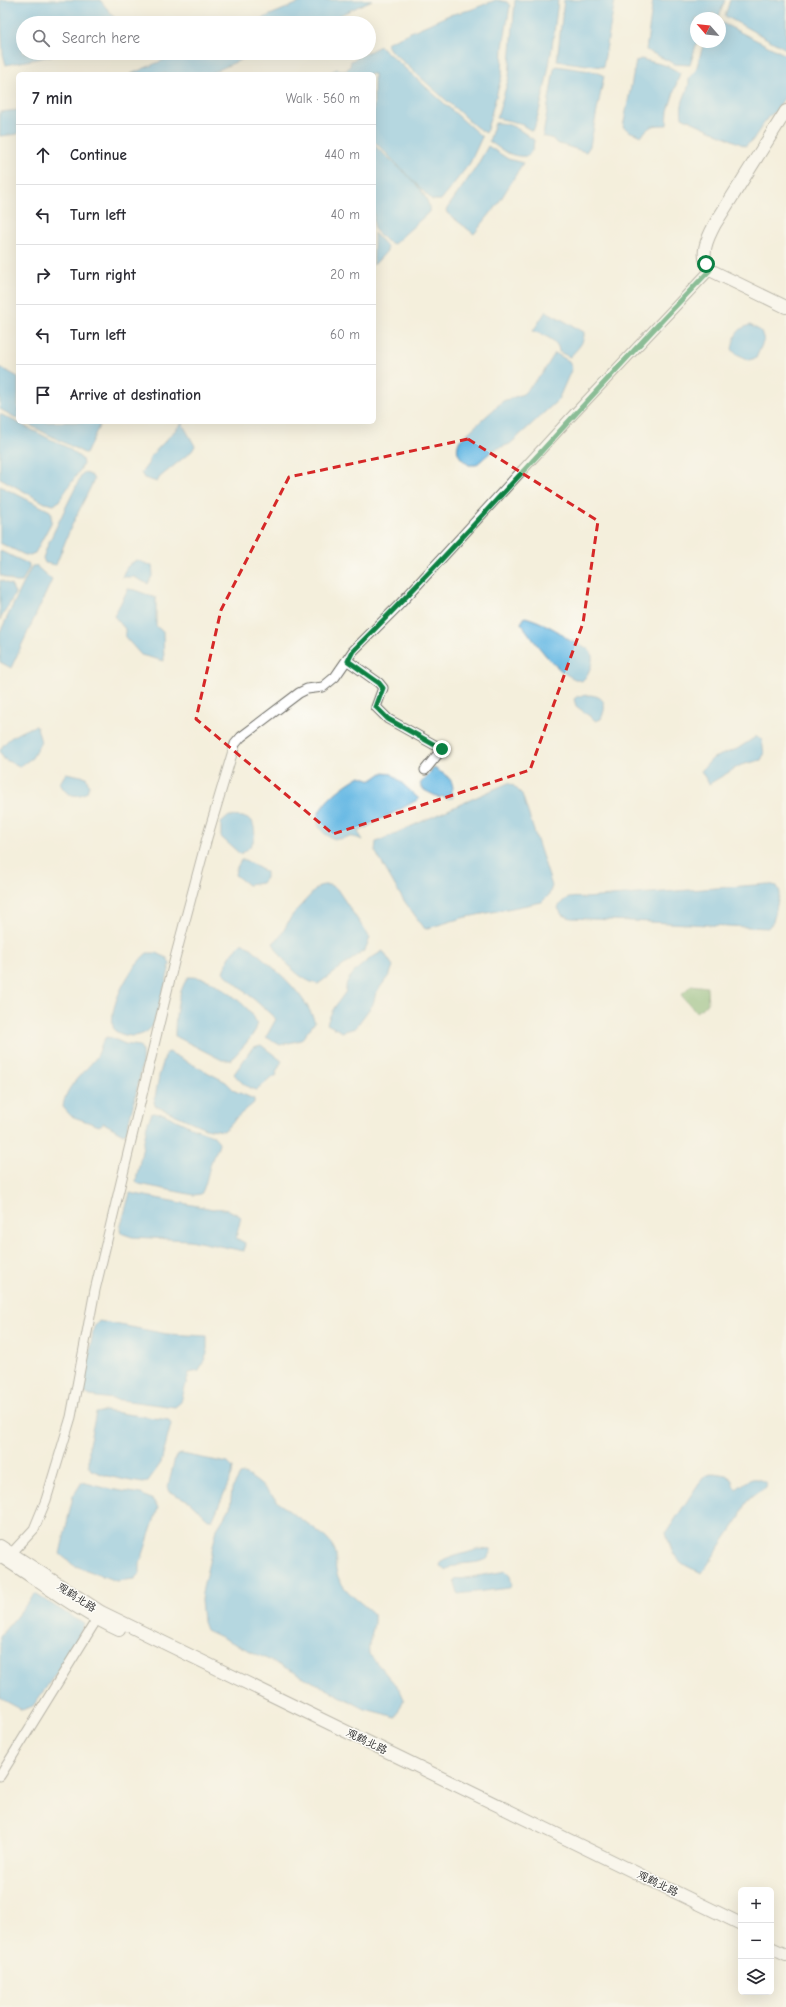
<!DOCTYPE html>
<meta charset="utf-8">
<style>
:root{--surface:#fff;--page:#f2f2f3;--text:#2b2b33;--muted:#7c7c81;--line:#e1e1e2}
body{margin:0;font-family:"Comic Neue","LXGW WenKai TC",sans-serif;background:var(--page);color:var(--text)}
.controls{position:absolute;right:12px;bottom:12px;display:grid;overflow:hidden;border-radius:6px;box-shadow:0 4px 16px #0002}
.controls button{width:36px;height:36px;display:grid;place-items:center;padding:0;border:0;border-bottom:1px solid var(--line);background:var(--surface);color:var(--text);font:20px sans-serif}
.compass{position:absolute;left:690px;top:12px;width:36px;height:36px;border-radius:50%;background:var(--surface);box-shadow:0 4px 16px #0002;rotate:298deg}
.stop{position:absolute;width:12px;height:12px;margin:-9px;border:3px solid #0b8043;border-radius:50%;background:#fff}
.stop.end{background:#0b8043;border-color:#fff;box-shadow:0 1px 4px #0008}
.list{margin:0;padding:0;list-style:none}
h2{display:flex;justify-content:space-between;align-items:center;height:52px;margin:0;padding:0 16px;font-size:17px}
h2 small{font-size:13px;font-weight:400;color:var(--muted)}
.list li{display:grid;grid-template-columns:26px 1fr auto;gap:12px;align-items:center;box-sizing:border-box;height:60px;padding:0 16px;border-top:1px solid var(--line)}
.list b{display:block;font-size:15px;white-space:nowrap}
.list em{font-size:13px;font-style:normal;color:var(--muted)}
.icon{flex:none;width:22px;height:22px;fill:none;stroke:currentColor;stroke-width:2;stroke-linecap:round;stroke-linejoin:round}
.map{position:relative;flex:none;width:786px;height:2007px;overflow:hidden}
.search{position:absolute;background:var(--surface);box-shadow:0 4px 16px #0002;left:16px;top:16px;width:360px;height:44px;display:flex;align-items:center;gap:10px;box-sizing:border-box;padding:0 14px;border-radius:22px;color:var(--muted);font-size:15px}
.panel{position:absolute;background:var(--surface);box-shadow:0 4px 16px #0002;left:16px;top:72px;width:360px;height:352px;border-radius:6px}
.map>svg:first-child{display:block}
.forest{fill:#7cb26e;stroke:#546e4c}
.water{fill:#69bae4;stroke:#4a7288}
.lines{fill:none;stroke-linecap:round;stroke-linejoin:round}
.minor-casing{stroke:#717069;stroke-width:11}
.tertiary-casing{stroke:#717069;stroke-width:14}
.minor{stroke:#fff;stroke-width:9}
.tertiary{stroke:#fff;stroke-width:12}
.route{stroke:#0b8043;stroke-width:5}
.marked{fill:none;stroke:#d62828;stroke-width:3;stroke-dasharray:8 5;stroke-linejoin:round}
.labels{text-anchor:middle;stroke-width:3;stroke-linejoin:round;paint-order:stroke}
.street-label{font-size:11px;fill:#2b2b2b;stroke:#fdfcf7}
</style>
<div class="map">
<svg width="786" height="2007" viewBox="0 0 786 2007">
<rect width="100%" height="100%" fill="#fdfcf7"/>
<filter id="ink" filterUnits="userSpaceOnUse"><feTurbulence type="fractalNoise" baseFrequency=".025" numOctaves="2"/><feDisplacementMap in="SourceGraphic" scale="8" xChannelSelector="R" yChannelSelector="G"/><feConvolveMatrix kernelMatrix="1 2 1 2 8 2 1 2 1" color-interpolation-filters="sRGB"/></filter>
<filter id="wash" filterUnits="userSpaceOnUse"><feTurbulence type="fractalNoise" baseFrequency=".012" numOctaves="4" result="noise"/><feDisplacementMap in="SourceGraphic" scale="16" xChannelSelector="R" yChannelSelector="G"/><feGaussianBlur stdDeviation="0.9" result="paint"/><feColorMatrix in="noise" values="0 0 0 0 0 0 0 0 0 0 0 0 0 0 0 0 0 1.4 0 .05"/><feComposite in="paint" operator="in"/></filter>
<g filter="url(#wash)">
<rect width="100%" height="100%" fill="#f4efdc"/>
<path class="forest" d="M691,985l16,2 1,17 -12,8 -15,-17z"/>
<path class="water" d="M0,0h100l19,23h-96v30h66l-27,1 -56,11 -3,-11z
M306,0h66l-49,23h-72z
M496,0l11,2 3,4 -7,41 -1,28 -16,58 -10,-6 -86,-77 -4,-7 63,-28 21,-5z
M515,0h43c-5,43 -11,88 -24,129l-2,2 -13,-8 -22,-5 12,-41z
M564,0h51l-12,67 -46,-6z
M653,0h72l-6,16 -6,-3 -9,5h-8l1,24 -7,23 -15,-1 -29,-14z
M730,0h56v49l-61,-33z
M720,22l66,33v40l-10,16 -8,6 -16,24 -7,5 -63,-29c-3,-19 8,-24 7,-39l7,-8 8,-28h16z
M380,46l102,91 -12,26 -29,37h-9l-58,-59v-67h-48l11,-5 9,2 4,-5 1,-5z
M180,53h76l-47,21h-78z
M641,59l27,7 12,7 -12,38 -1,14c-11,0 -19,0 -25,11l-11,-4 -8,-5 12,-61 1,-5z
M556,66l41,6 7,4 -14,70 -4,6 -30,-9 -3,-4 -10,-3 11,-67z
M18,110v24l-18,2v-24z
M495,123c16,-1 26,8 39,17l-1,9 -5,7c-17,2 -26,-6 -39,-15z
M374,145c14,14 59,47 55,67l-35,32 -8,-3 -12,-12z
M488,146l20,13 15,4 -25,41 -24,30 -27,-21 -1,-3 29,-41z
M374,233l13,14v4l-13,14z
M546,311l38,21c1,11 -7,17 -14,25l-11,-5c0,-12 -16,-17 -26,-21z
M750,325l11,6 3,9 -8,18 -7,2 -14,-7 -3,-4c3,-13 4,-20 18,-24z
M555,353l14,8 3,7 -14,32 -48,44 -17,6 -17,15h-7c-10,-7 -15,-14 -9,-25l43,-39 20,-7 19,-20z
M0,367l18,10v42l-18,-10z
M0,414l68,34 14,11 1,5 -3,6 -22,32 -4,3 -9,-2 -45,-25z
M24,422h73l2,4 -13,28z
M182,423l13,23 -3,5 -32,26 -3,5 -13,-4 -3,-5 7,-9 2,-7z
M85,472l7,4 2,4 -23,47 -15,38 -11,-2 -2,-5 5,-14 34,-70z
M0,486l50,25 2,3 -1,9 -16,30 -8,3 -27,-13z
M0,551l29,13v4l-7,14h-7l-15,-7z
M137,560l15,6 1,8 -5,10 -14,-7h-12c3,-8 6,-13 15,-17z
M32,566h4l16,14 -41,88 -11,-6v-30z
M0,580l11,5 4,8c-4,10 -10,17 -15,27z
M128,589l7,1 21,8v28l7,6 1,29 -23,-6 -16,-18v-8l-11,-13z
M525,617c11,3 24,9 34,15 4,3 7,6 10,8 7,4 18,5 22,13 4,8 -3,23 -9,28 -24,-4 -47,-39 -61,-58z
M589,695c17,1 18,11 12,24l-5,2 -20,-15 -2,-7 4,-3z
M35,726l2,1 4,15 -9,16 -13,9 -15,-8 -4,-7c3,-13 23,-22 35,-26z
M757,736l5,4 2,14 -3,6 -20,5 -32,19 -8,-13 12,-13 24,-9z
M434,768c9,6 19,9 19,21l-3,2 3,3v4l-7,1 -4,-3 -2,2 -16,-8 -4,-6z
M66,773l20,4 3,9 -2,6c-11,7 -22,3 -27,-9z
M382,773l10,1 27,25 -61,33 5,8c-4,-1 -9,-4 -13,-3 -6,0 -11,4 -18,1 -38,-18 8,-51 28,-62l12,4z
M508,783l6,3 8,8 30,92 -3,9 -7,7 -80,16 -37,11 -23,-31 -27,-47 1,-9z
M229,816l14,1 9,4c6,15 2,26 -12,33l-19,-17v-14z
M241,860h4l21,12v6l-4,5 -14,2 -13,-10 1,-6z
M768,884l9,2 3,6 -7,30 -5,6 -197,-10 -9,-3 -4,-7c6,-12 14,-11 27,-10z
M324,885h6l7,4 33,49 -5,12 -47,34c-19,-3 -37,-26 -45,-41 10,-8 12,-16 18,-26 8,-11 19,-21 28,-31z
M243,943l6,3c24,22 54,44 66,76l-14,18 -21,5 -14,-8 10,-18 -53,-47c4,-11 10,-23 20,-29z
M383,951l10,15 -3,8 -14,19 -3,11 -18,24 -13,4 -15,-8c4,-13 9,-19 17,-30 3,-3 1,-8 3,-12 8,-14 22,-23 36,-31z
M147,953h10l10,5c1,2 2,4 3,6 0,5 -15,57 -18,62 -8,13 -28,12 -38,4 -8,-22 17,-64 33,-77z
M188,977c9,0 16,1 24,5 11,6 50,32 44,47 -4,9 -18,23 -25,31h-9l-47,-24c0,-19 2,-43 13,-59z
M106,1037l6,1 13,6 15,2c9,12 -11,68 -13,86l-4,2 -19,-11 -5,3 -28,-10 -8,-9c2,-21 20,-33 32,-48 6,-7 5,-16 11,-22z
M261,1045l21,16 -6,11 1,3 -7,4 -13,11c-10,-1 -17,-9 -23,-16l19,-27z
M169,1052l57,30 9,9 19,8v4l-18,15 -12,13 -19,-3 -49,-22 -2,-3 5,-27 7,-23z
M152,1113l12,1 29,14 20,7 6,7c0,6 -3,9 -6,15 -5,12 -6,27 -12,37l-7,1 -55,-11 -3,-3 11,-56z
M130,1193l83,16c9,-2 20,2 28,8l-5,21 9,5 -1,8 -55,-11 -57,-3 -11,-4 -1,-4z
M99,1321l68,13 40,2v18l-8,17 -10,2 -8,29 -6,5 -85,-11 -5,-3 -2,-5 11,-61z
M105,1411l64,9 2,4 -10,39 -13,18 -5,2 -12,-2 -24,-5 -16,-6 -2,-4v-22l7,-31z
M182,1454l46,9 5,5 -1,7 -19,44h-5l-19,-18 -19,-9 -2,-5 7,-29 2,-3z
M714,1473l12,2 7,5v5l3,4c13,-8 16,-15 30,-6l-1,4c-13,10 -21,13 -25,30l-38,56c-26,-11 -28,-14 -36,-40l33,-50 6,-7z
M244,1474c17,7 27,22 40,33 16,13 36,22 48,38 8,11 1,18 5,29 5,17 24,28 37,40 2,14 -7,26 -5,40l31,36 4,9 -8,18 -31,-8 -75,-39 -84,-40 -3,-8 -2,-23 3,-16 13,-54 13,-21 2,-19 8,-14z
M82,1482l27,7 32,5 12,6 5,8 -18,56v9l-6,6 -18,2 -43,-16 -13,-11 13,-58z
M478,1549l12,1 1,3c-10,17 -34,4 -44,18l-7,-5 1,-4c10,-6 25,-8 37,-13z
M506,1571l4,4 2,11 -3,2 -51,6 -4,-14z
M35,1594l49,30 -12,27 -39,55 -11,4 -22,-12v-62z"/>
</g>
<g filter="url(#ink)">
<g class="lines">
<g class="minor-casing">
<path id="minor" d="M348,661l31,22 4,5 -7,19 12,12 54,30 -17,21
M8,1557l26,-28 12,-29 25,-83 24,-127 80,-332 32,-120 28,-94 6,-7 58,-44 8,-4 16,-2 12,-10 18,-26 46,-46 171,-187 140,-148
M0,1776l100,-162"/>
</g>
<g class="tertiary-casing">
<path id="tertiary" d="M786,111l-71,113c-8,15 -16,31 -5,46l76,37
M0,1546l101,66 640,312
M0,1556c40,25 76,54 119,74
M771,1948l15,7"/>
</g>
<use href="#minor" class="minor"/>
<use href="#tertiary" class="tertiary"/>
</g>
</g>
<g class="lines" filter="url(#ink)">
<path class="route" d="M442,749l-54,-30 -12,-12 7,-19 -4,-5 -31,-22 5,-10c123,-123 236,-256 357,-381l-4,-6"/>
</g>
<path d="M0 0H786V2007H0ZM468,439l130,82 -15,102 -53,147 -197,64 -137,-115 25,-109 68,-133z" fill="#f4efdc" fill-opacity=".55" fill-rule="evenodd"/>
<path class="marked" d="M468,439l130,82 -15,102 -53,147 -197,64 -137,-115 25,-109 68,-133z"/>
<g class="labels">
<g class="street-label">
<text transform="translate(77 1597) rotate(33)" y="4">观鹤北路</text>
<text transform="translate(367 1741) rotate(26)" y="4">观鹤北路</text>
<text transform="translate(658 1883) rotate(26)" y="4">观鹤北路</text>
</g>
</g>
</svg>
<div class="controls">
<button>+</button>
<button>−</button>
<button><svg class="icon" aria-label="layers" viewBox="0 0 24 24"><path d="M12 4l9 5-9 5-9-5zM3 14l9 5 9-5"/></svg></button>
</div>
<svg class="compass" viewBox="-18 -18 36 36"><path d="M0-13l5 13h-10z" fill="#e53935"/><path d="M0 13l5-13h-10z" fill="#7c7c81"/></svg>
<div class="stop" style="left:706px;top:264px"></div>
<div class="stop end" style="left:442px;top:749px"></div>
<div class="search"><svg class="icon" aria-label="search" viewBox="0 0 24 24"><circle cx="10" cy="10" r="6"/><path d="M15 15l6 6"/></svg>Search here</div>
<section class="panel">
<h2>7 min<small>Walk · 560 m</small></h2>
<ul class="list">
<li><svg class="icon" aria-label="ahead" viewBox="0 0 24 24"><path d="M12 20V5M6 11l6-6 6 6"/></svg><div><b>Continue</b></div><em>440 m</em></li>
<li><svg class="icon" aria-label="left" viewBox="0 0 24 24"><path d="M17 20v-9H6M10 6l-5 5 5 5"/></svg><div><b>Turn left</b></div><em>40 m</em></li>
<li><svg class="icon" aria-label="right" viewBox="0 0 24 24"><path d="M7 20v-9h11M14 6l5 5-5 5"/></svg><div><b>Turn right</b></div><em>20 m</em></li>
<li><svg class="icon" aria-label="left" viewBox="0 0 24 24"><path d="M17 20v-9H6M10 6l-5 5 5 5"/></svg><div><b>Turn left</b></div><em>60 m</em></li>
<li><svg class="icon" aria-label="arrive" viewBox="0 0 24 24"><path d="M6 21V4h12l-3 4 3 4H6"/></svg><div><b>Arrive at destination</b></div></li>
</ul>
</section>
</div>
